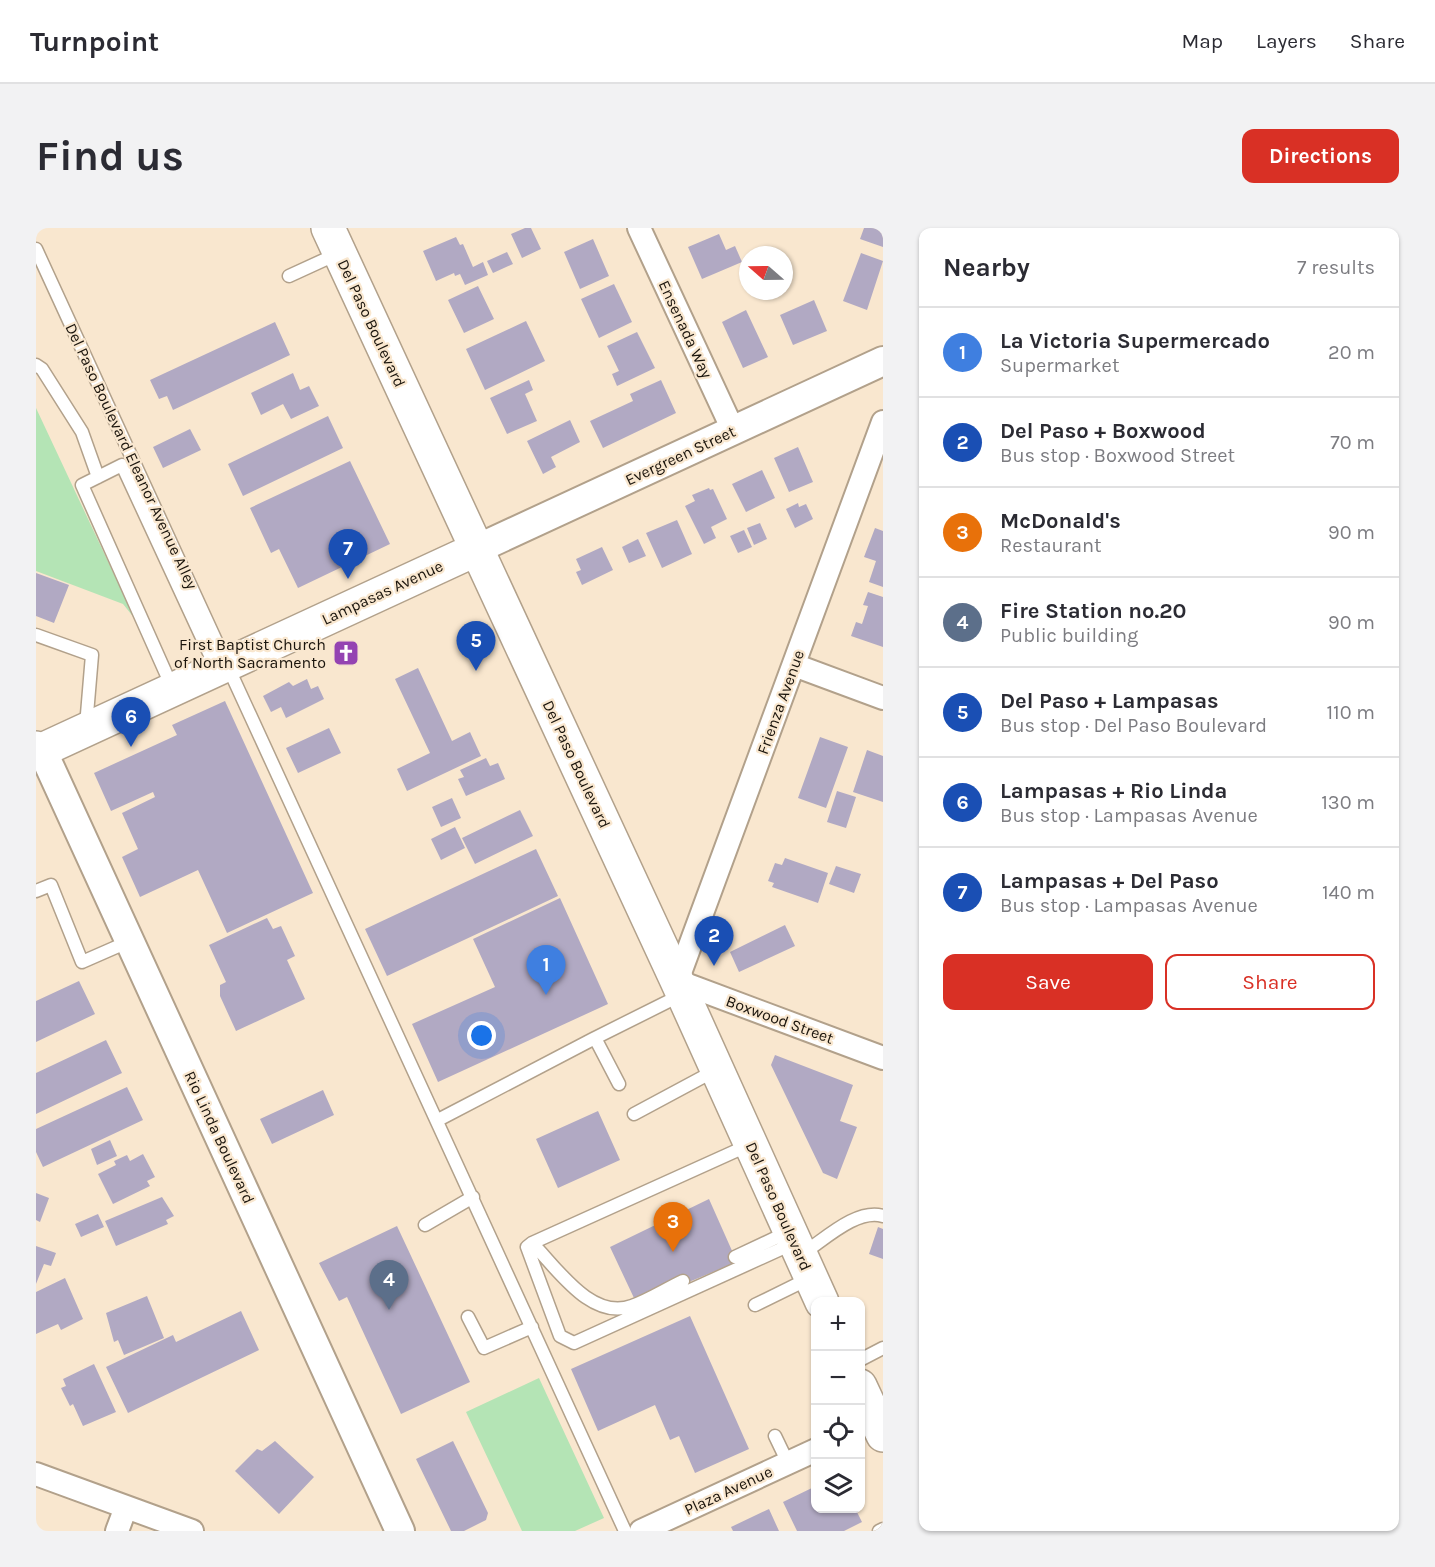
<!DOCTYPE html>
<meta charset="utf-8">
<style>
:root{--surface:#fff;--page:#f2f2f3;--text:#2b2b33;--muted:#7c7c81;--line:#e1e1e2;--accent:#d93025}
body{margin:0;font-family:Karla,sans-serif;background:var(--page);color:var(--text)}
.controls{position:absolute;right:18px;bottom:18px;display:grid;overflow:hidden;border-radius:12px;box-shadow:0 2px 4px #0004}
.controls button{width:54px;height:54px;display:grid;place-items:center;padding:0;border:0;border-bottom:2px solid var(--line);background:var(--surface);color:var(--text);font:30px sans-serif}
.compass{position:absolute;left:703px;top:18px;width:54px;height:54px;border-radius:50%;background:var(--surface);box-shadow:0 2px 4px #0004;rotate:290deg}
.you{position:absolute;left:446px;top:808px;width:21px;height:21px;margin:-15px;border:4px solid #fff;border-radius:50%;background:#1a73e8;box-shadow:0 0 0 9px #1a73e833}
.badge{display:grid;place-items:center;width:39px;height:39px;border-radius:50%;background:var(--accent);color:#fff;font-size:20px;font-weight:700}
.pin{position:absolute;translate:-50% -50px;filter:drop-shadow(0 2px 3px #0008)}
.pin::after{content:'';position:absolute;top:32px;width:21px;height:18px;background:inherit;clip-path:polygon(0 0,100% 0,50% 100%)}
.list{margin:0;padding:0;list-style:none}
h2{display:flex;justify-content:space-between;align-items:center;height:78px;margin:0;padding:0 24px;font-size:26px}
h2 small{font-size:20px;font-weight:400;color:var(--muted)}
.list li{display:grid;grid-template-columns:39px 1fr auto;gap:18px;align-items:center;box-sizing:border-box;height:90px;padding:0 24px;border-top:2px solid var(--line)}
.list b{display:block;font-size:22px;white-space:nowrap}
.list p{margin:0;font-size:20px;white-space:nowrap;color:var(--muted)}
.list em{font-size:20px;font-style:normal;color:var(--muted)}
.actions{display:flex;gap:12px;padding:18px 24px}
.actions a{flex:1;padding:14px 0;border:2px solid var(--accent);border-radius:12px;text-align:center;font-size:21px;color:var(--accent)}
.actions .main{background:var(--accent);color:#fff}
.icon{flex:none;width:33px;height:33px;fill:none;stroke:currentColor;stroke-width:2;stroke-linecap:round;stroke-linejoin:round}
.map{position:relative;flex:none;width:847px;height:1303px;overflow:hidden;border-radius:12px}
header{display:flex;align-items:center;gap:36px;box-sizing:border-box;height:84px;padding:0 30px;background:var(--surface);border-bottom:2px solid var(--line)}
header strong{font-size:28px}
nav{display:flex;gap:33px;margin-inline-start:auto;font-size:21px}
.intro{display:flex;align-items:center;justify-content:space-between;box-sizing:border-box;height:144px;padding:0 36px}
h1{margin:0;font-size:42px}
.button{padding:15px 27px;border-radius:12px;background:var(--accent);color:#fff;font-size:21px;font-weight:700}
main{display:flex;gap:36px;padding:0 36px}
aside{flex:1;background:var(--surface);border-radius:12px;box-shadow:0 2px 4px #0004}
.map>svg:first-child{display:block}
.green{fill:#b4e4b5}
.building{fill:#b1a9c3}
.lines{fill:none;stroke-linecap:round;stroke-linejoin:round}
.service-casing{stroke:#b2a18b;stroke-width:15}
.minor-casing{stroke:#b2a18b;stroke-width:26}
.tertiary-casing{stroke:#b2a18b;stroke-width:32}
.secondary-casing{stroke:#b2a18b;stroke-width:36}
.service{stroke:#fff;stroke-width:12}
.minor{stroke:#fff;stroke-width:22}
.tertiary{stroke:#fff;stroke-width:28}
.secondary{stroke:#fff;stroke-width:33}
.labels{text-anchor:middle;stroke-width:4.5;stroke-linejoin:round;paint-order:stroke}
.street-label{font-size:16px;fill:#1a140c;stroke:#f9e7cf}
.poi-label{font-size:16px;fill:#1a140c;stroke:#f9e7cf;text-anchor:end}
</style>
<header>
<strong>Turnpoint</strong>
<nav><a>Map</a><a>Layers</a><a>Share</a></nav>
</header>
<div class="intro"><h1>Find us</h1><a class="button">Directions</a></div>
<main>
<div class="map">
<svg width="847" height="1303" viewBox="0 0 847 1303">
<rect width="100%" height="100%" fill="#f9e7cf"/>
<path class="green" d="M0,180l99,211 -12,-15 -87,-33z
M503,1150l65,140 -29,13h-53l-56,-119z"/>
<path class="building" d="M489,0h6l10,21 -19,9 -11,-24z
M828,0h19v19l-23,-8z
M683,6l7,16 9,-4 7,16 -40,17 -14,-32z
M420,9l4,8 3,-1 10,23 10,-5 5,13 -23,10 -5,-11 -5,2 -1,-3 -18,8 -13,-30z
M557,11l16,37 -29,13 -16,-37z
M471,24l6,12 -20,9 -6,-12z
M825,25l22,8 -16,49 -24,-9z
M578,56l18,38 -33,16 -18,-39z
M442,58l16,33 -30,14 -16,-33z
M778,72l13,31 -34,14 -13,-30z
M710,82l22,47 -25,11 -21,-46z
M490,93l19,40 -60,29 -19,-41z
M239,94l15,33 -117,55 -6,-14 -8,3 -9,-19z
M601,104l18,36 -38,18 -5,-12 7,-3 -12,-25z
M257,145l7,17 9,-4 10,20 -28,13 -8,-15 -22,11 -10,-22z
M493,152l4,10 -8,4 12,27 -30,13 -17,-36z
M625,152l15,33 -73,35 -13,-27 43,-20 -3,-7z
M292,188l15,32 -100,48 -15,-32z
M534,192l10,22 -29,15 5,10 -13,7 -16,-33z
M154,201l11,21 -38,18 -10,-21z
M762,219l15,35 -24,10 -15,-34z
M314,233l40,83 -92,44 -19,-39 -8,4 -21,-45z
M726,242l13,28 -29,14 -14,-28z
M673,260l1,2 3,-1 14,30 -16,8 5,11 -12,6 -19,-38 10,-5 -3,-6z
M762,275l1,4 7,-3 7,15 -18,9 -9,-19z
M641,292l15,34 -30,14 -16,-35z
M724,295l7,16 -13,6 -7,-17z
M839,300l8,3v56l-14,-5 7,-21 -12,-4z
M708,302l8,17 -14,6 -8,-17z
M602,311l8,17 -17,7 -7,-16z
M566,319l11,23 -31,15 -6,-13 5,-2 -5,-11z
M0,345l33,12 -15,38 -18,-7z
M832,364l15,5v50l-32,-11 5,-14 6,2 6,-18 -5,-1z
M382,440l34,73 18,-9 11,24 -74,35 -10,-22 33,-16 -35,-74z
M271,451l4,10 7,-3 6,13 -38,19 -5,-11 -10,5 -8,-16 26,-14 4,4z
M189,473l88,192 -86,40 -29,-63 -58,27 -18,-40 16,-8 -16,-36 33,-16 -2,-5 -42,19 -17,-38 83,-38 -5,-10z
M293,500l12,25 -43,20 -12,-25z
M784,509l28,10 -22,61 -28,-10z
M831,522l16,6v46l-30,-10z
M450,530l4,8 8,-3 7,16 -39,17 -8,-17 6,-2 -4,-7z
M801,563l19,6 -10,31 -19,-6z
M416,570l9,20 -20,9 -9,-20z
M484,582l13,26 -58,28 -13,-26z
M419,599l10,21 -24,12 -10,-21z
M500,621l22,47 -171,80 -22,-47z
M749,630l43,15 -10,30 -46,-16 2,-4 -6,-2 7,-18 7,2z
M800,638l25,8 -7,19 -25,-9z
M524,670l48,106 -170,78 -26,-58 83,-37 -22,-48z
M231,690l6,11 8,-3 14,30 -8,4 18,39 -69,32 -16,-35v-11l6,-3 -17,-37z
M749,697l10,21 -56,26 -9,-20z
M43,753l16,33 -59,28v-41z
M70,812l16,33 -86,41v-41z
M739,827l78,30 -13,36 17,6 -20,52 -14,-6 -52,-108z
M91,859l16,33 -100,47 -7,-15v-23z
M287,862l11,25 -62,29 -12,-25z
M562,883l22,49 -62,28 -22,-49z
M74,912l7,16 -20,9 -6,-16z
M107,926l12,23 -8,4 3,5 -37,18 -15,-30 18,-9 -2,-4 13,-6 3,6z
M0,965l13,5 -9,24 -4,-2z
M126,969l12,19 -8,4 2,4 -52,22 -11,-25z
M673,971l28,63 -53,22 -4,-8 -46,22 -24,-51z
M62,986l6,13 -23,10 -6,-13z
M361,998l73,156 -69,32 -54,-117 -8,4 -20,-38z
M842,999l5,2v30l-14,-5z
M0,1018l20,7 -5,13 -7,-2 -8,20z
M29,1050l18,41 -22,11 -3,-6 -22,10v-42z
M111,1068l17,42 -40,17 -6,-15 -4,2 -8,-29z
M205,1083l18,39 -131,63 -22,-46 67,-32 3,7z
M654,1088l59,133 -54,24 -16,-37 -9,4 -15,-35 -57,26 -27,-62z
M58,1136l22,48 -33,14 -10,-22 -3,2 -9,-18 5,-2 -3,-7z
M239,1213l39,36 -35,37 -44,-43 22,-22 5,2z
M417,1213l35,72 -2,7 -22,11h-13l-35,-72z
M780,1258v22h39l7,14 -18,9h-47l-14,-29z
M733,1281l10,22h-46l-2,-4z"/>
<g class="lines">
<g class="service-casing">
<path id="service" d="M0,21l589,1282
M253,48l48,-22
M0,137l6,4 40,63 16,45
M0,407l56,20 -6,71
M136,459l-90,-202 40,-20 94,203
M0,663l15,-6 31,77 48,-21
M559,810l88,-44
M598,886l82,-44
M402,892l157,-82 24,46
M713,917l-217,98 -5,4 33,89 14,7 220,-100
M389,997l48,-28
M496,1015c25,25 59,78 100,63 17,-6 34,-17 51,-25
M766,1026c21,-13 54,-46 81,-38
M699,1029l53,-25
M719,1077l55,-27
M432,1089l16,31 48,-21
M824,1132l23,-12
M739,1208l13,27
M843,1303l4,-2"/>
</g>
<g class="minor-casing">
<path id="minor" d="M603,0l94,202
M847,194l-206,559 206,77
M758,437l89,33
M0,1246l156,57
M81,1303l9,-24
M605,1303l175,-81"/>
</g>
<g class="tertiary-casing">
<path id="tertiary" d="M441,321l406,-188
M6,522l358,781"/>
</g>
<g class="secondary-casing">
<path id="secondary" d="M292,0l349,753 145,321
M0,520l6,2 435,-201
M824,1158l23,49"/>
</g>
<use href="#service" class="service"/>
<use href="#minor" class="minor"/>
<use href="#tertiary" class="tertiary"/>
<use href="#secondary" class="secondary"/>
</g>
<defs>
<g id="church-square" transform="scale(1.35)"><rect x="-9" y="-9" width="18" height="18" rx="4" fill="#9443b2" stroke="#f9e7cf"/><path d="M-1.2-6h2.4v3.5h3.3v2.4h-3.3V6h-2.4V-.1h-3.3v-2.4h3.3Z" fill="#fff"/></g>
</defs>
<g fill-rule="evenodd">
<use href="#church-square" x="310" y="425"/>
</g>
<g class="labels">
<g class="street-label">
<text transform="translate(336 95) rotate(65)" y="6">Del Paso Boulevard</text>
<text transform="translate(650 101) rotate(65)" y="6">Ensenada Way</text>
<text transform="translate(644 227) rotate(-25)" y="6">Evergreen Street</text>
<text transform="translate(96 228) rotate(65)" y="6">Del Paso Boulevard Eleanor Avenue Alley</text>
<text transform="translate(346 364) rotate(-25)" y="6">Lampasas Avenue</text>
<text transform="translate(744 474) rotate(-70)" y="6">Frienza Avenue</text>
<text transform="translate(541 536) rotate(65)" y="6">Del Paso Boulevard</text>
<text transform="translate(744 791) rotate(20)" y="6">Boxwood Street</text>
<text transform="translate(184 909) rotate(65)" y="6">Rio Linda Boulevard</text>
<text transform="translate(743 978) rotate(66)" y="6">Del Paso Boulevard</text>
<text transform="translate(692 1262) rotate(-25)" y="6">Plaza Avenue</text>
</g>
<g class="poi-label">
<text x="290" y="422">First Baptist Church<tspan x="290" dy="18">of North Sacramento</tspan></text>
</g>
</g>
</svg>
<div class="controls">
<button>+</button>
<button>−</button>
<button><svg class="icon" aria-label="locate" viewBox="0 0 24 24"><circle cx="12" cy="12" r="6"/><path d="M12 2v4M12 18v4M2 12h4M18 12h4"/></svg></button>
<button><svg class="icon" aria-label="layers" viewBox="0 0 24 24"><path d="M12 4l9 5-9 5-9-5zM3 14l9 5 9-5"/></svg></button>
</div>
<svg class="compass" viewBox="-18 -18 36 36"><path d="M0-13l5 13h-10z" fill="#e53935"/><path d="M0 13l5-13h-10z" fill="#7c7c81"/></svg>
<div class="you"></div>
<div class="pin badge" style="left:510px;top:767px;background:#3f7fe0">1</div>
<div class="pin badge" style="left:678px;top:738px;background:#1a4fb4">2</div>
<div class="pin badge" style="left:637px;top:1024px;background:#e8710a">3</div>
<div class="pin badge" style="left:353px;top:1082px;background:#5c6f8a">4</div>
<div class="pin badge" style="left:440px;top:443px;background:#1a4fb4">5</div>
<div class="pin badge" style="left:95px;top:519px;background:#1a4fb4">6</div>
<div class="pin badge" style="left:312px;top:351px;background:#1a4fb4">7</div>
</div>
<aside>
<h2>Nearby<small>7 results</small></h2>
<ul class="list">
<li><span class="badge" style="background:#3f7fe0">1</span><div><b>La Victoria Supermercado</b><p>Supermarket</p></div><em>20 m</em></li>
<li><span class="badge" style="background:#1a4fb4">2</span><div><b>Del Paso + Boxwood</b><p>Bus stop · Boxwood Street</p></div><em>70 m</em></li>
<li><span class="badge" style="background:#e8710a">3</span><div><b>McDonald's</b><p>Restaurant</p></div><em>90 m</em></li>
<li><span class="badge" style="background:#5c6f8a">4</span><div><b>Fire Station no.20</b><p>Public building</p></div><em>90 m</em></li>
<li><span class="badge" style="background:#1a4fb4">5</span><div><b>Del Paso + Lampasas</b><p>Bus stop · Del Paso Boulevard</p></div><em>110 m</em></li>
<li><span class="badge" style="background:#1a4fb4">6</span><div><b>Lampasas + Rio Linda</b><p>Bus stop · Lampasas Avenue</p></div><em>130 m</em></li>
<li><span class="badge" style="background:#1a4fb4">7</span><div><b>Lampasas + Del Paso</b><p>Bus stop · Lampasas Avenue</p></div><em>140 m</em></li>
</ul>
<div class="actions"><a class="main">Save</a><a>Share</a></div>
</aside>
</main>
